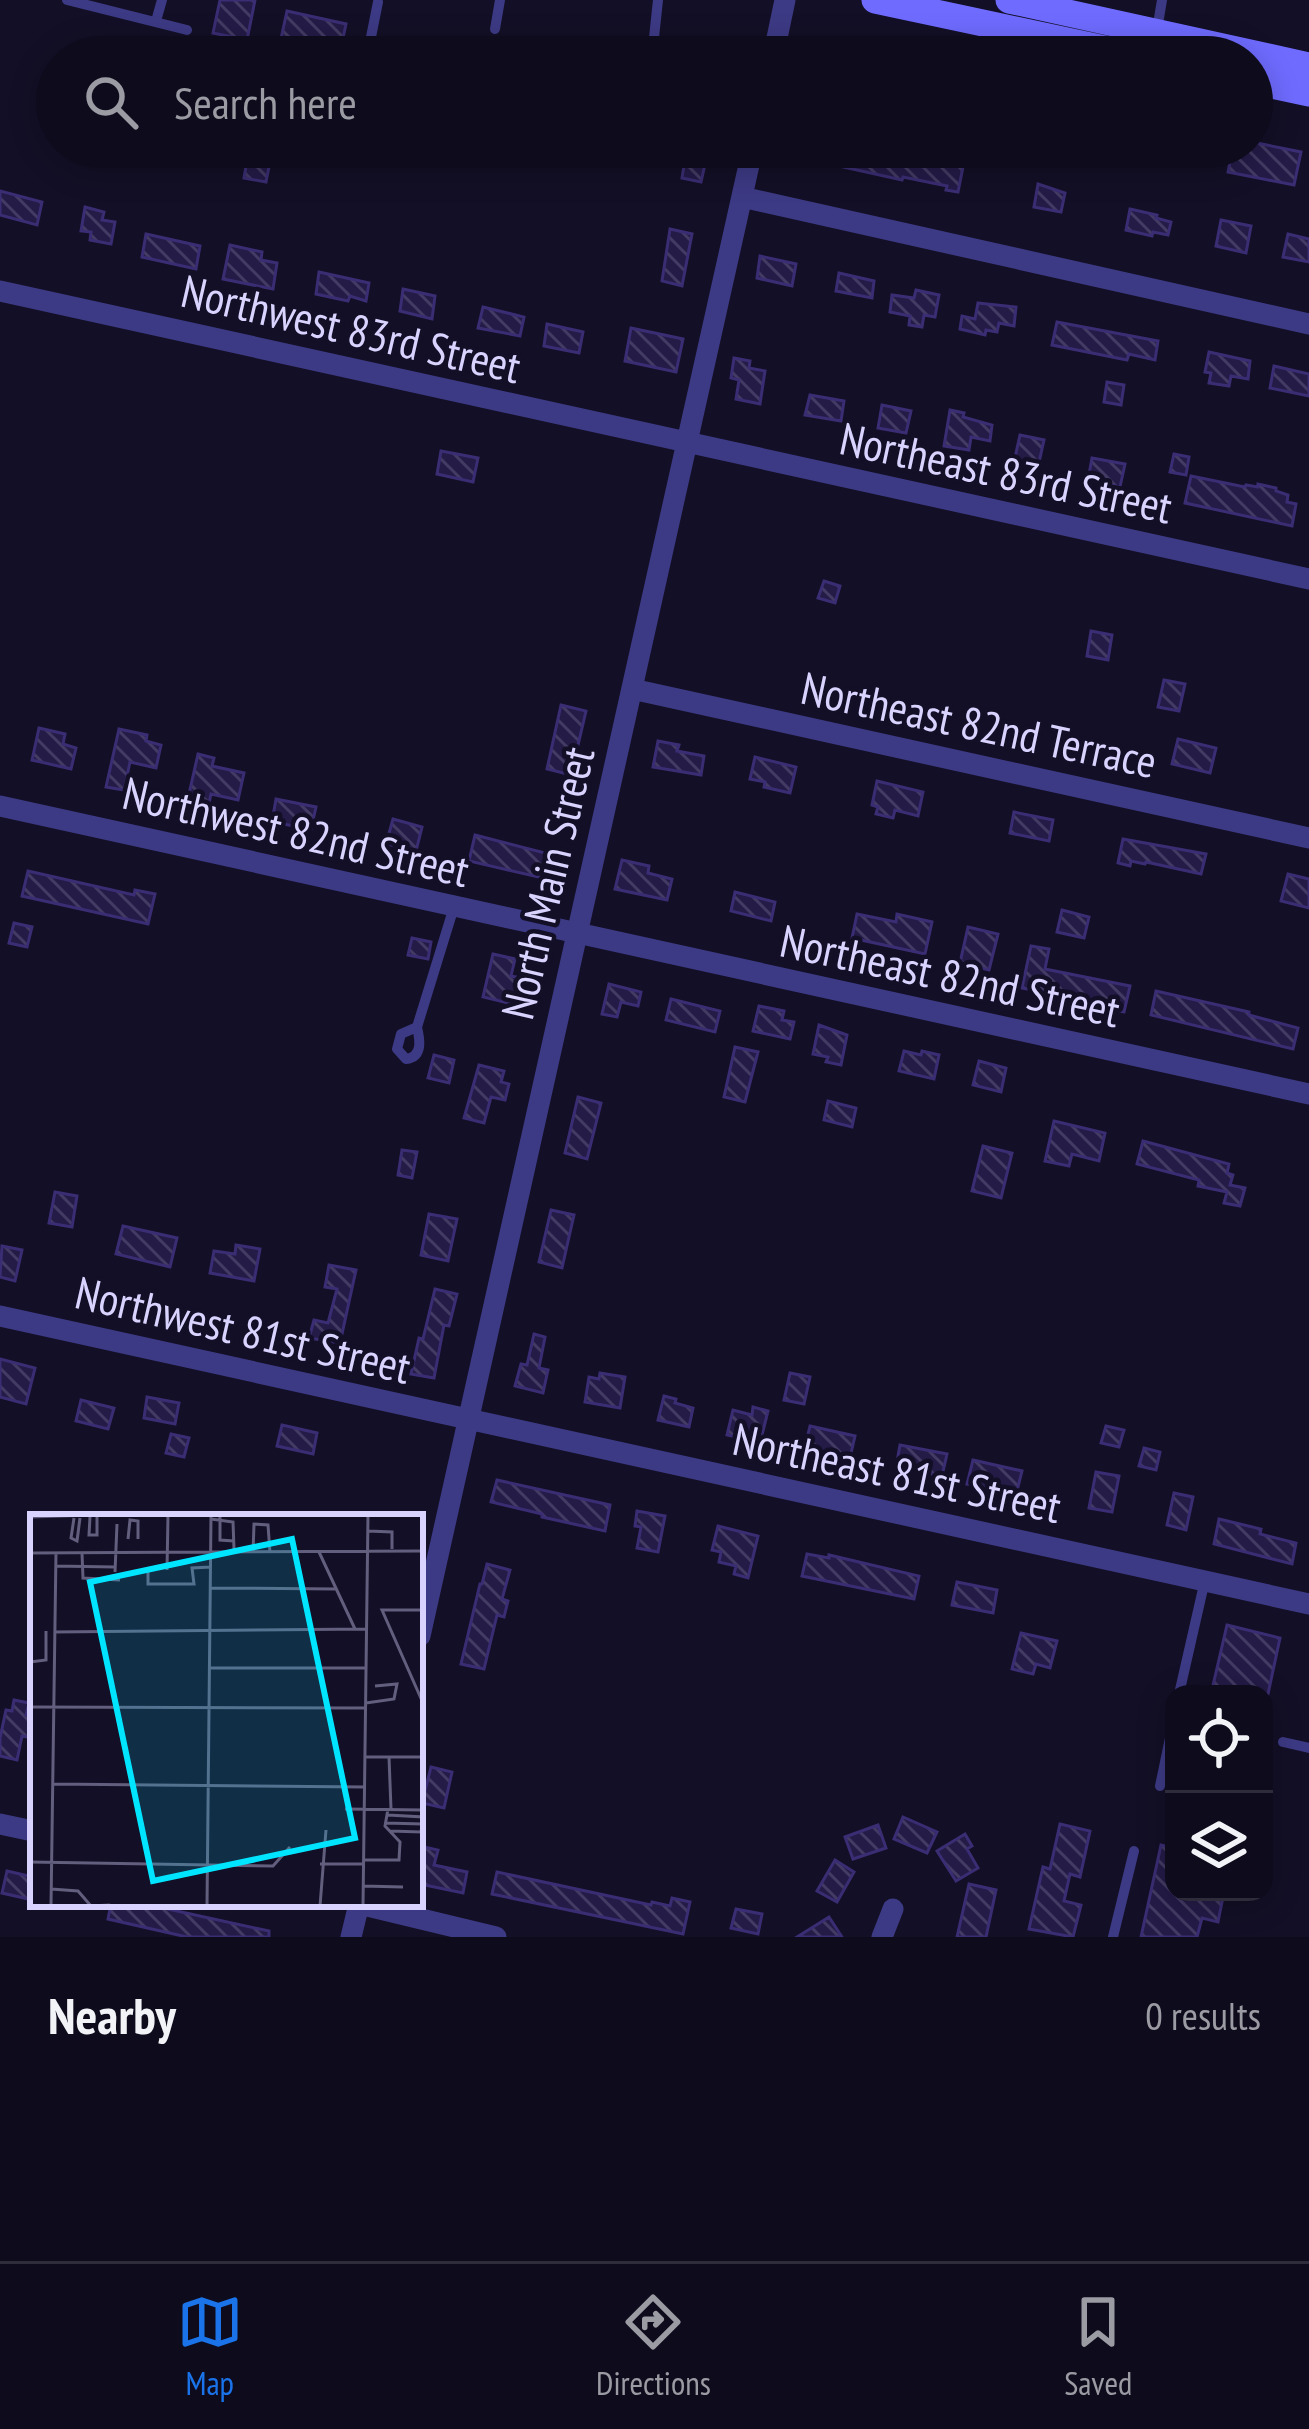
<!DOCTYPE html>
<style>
:root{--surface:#0e0b1c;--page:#171425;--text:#f1f3f6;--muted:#9b9ba3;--line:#2e2b3b;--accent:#1a73e8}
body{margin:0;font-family:"PT Sans Narrow",sans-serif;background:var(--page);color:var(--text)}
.controls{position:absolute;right:36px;bottom:36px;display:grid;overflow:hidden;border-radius:24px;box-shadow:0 6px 30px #0003}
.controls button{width:108px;height:108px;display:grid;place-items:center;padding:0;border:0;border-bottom:3px solid var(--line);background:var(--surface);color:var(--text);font:60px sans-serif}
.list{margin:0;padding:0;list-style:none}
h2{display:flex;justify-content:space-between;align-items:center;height:156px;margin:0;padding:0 48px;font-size:51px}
h2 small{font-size:39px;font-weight:400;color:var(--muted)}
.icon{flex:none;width:66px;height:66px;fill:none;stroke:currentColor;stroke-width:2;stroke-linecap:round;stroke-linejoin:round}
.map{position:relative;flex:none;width:1309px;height:1937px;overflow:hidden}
.search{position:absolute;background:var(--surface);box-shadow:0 6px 30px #0003;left:36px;right:36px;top:36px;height:132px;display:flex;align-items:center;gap:30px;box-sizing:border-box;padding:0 42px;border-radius:66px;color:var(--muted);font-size:45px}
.sheet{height:324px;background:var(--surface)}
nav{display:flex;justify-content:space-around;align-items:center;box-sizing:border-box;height:168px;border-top:3px solid var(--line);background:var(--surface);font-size:33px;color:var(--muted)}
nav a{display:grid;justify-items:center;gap:6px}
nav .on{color:var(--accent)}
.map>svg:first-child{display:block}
.building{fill:url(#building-back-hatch);stroke:#3b2d73;stroke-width:3}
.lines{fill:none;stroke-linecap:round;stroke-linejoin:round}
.lane{stroke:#3d3a85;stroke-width:10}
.street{stroke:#3d3a85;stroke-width:21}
.secondary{stroke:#6f6bff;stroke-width:27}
.labels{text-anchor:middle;stroke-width:9;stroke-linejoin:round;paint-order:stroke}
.street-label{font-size:45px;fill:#d9d4ff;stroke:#130f26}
.inset-road{fill:none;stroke:#625e7d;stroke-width:3}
.view{fill:#00e5ff;fill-opacity:0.15;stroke:#00e5ff;stroke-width:6}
.inset-edge{fill:none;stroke:#d9d4ff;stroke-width:6}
</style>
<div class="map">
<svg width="1309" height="1937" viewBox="0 0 1309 1937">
<defs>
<pattern id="building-back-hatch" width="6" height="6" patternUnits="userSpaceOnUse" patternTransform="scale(3)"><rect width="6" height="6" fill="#241b47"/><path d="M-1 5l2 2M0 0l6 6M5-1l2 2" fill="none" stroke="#433b63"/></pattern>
</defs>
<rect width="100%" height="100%" fill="#130f26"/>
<path class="building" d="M220,0h35l-8,40 -34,-7z
M287,11l59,13 -7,33h-62z
M381,38l60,13v6h-64z
M1252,142l49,10 -7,33 -66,-13 5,-25h19z
M687,147h22l-8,35 -19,-4z
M777,147h52l94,20 1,-7 18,3 2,-8 17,4 -1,7 3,1 -5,25 -12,-2 1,-4 -44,-9 -1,3 -126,-28z
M249,148l23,4 -6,30 -22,-4z
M1038,184l27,9 -4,19 -27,-5z
M0,191l42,11 -5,23 -37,-10z
M85,207l19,5 -2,8 13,2 -4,22 -21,-4 1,-8 -10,-1z
M1130,209l27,6 -1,3 15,4 -3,13 -15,-3 -1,4 -26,-6z
M1221,220l30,6 -5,27 -30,-7z
M670,229l22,5 -10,52 -20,-5z
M146,234l54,12 -4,23 -54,-12z
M1288,234l21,5v23l-26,-5z
M230,245l32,7 -1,8 16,3 -4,26 -50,-10z
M760,256l36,8 -4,22 -35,-8z
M319,272l50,11 -3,18 -16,-5 -2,5 -32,-7z
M839,273l35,8 -2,17 -36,-7z
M403,289l32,7 -3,23 -32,-8z
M916,290l23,5 -4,22 -11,-2 -2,12 -13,-2 1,-9 -20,-4 2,-17 22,3z
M978,303l38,4 -2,19 -15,-3 -2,9 -11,-2 -1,5 -25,-6 2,-13 13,3z
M483,307l41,10 -4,19 -42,-8z
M1057,322l101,19 -3,19 -26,-6 -2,6 -75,-15z
M547,324l36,8 -4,21 -35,-7z
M631,328l52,11 -7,33 -51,-11z
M1209,352l41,9 -2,18 -17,-3 -2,10 -20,-3 2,-10 -6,-1z
M734,358l16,3 -1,7 16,3 -5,33 -24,-5 3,-19 -8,-2z
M1274,366l35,8v22l-39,-8z
M1107,382l17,3 -3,20 -17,-3z
M810,395l34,6 -3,20 -36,-6z
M882,405l29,6 -5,22 -28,-5z
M950,410l14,3 -1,4 29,8 -2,16 -19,-4 -2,13 -25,-4z
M1020,435l24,5 -6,27 -24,-5z
M441,451l37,7 -5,24 -36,-8z
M1174,454l15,3 -3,18 -16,-3z
M1092,458l33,6 -5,23 -32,-7z
M1191,476l54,11 1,-2 12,2v-3l18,4v3l12,4 -1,7 9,2 -4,22 -107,-23z
M824,581l16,5 -5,17 -17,-5z
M1091,631l21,4 -4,25 -21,-4z
M1164,680l21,4 -6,27 -21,-4z
M561,705l25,6 -15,64 -24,-6z
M39,728l26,6 -2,10 13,4 -5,21 -39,-9z
M119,729l28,6 -1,6 15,4 -5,23 -26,-6 -6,28 -18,-3z
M1178,739l38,9 -6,25 -38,-9z
M658,741l21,4 -2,6 27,5 -3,19 -48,-8z
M198,754l16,4 -2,8 32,7 -6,27 -27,-6 -3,14 -21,-5z
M755,757l41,10 -6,26 -26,-6 1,-5 -15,-3z
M877,781l46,11 -5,24 -23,-6 -2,8 -17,-4 2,-7 -6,-2z
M276,799l40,8 -5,22 -39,-7z
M1014,812l39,8 -4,21 -39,-8z
M393,819l29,8 -6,24 -30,-7z
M475,835l78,20 -6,24 -78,-18z
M1123,839l83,15 -5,20 -55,-12 -1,2 -14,-3 -1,5 -12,-3z
M622,860l27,6 -1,7 24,6 -5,21 -52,-11z
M28,871l106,24 1,-5 20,4 -7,30 -126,-28z
M1288,874l21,5v29l-28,-7z
M735,892l40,10 -4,19 -40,-10z
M1062,910l27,7 -5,21 -27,-6z
M857,914l39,8 1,-8 35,8 -7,32 -73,-16z
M14,923l18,4 -5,20 -18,-4z
M968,927l30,7 -9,36 -29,-7z
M412,938l19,4 -3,17 -20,-4z
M1031,946l18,3 -4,20 85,17 -6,26 -48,-11 1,-3 -55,-10z
M493,954l22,5 -4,17 15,3 -6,27 -37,-9z
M609,984l32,8 -3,14 -17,-4 -4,15 -15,-3z
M1156,991l93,21v3l49,13 -5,21 -142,-34z
M671,999l49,12 -5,21 -49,-12z
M759,1006l25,5 -2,9 12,2 -4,17 -37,-8z
M819,1025l28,10 -6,30 -15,-3 2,-5 -15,-3z
M735,1047l23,5 -13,50 -21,-5z
M904,1051l17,4 1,-4 17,4 -5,24 -35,-8z
M434,1055l20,5 -5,23 -21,-5z
M979,1061l27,7 -5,24 -28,-7z
M479,1065l25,6 -3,11 8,2 -4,16 -14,-3 -7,26 -20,-5z
M578,1097l23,6 -14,56 -22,-6z
M828,1101l28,7 -4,19 -28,-7z
M1054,1121l51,12 -6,28 -27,-7 -3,12 -24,-5z
M1143,1141l86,23 -2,9 6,2 -3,10 15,3 -5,18 -16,-3 3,-11 -29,-6 1,-6 -62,-16z
M983,1146l29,7 -11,45 -29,-7z
M402,1150l15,2 -5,26 -14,-3z
M55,1192l22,4 -5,31 -23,-4z
M551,1210l23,5 -12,53 -23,-6z
M429,1214l28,5 -9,42 -27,-6z
M123,1226l54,12 -7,29 -54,-13z
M236,1245l24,4 -6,32 -44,-8 4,-22 21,3z
M2,1246l20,4 -7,31 -15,-4z
M329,1265l27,5 -16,73 -31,-5 5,-18 14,3 9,-34 -12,-2z
M435,1289l22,5 -8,32 -5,-1 -10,53 -23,-4 8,-36 4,1z
M534,1334l11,3 -6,31 9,2 -5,23 -28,-7 6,-22 6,1z
M0,1359l35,9 -9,36 -26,-7z
M600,1373l25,4 -5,31 -35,-6 4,-25 10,2z
M790,1373l20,4 -6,27 -20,-4z
M664,1396l12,3 -1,4 18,5 -4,19 -31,-7z
M147,1397l32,6 -4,21 -31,-6z
M81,1400l33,8 -6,21 -32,-8z
M753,1407l15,4 -8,32 -33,-8 6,-25 19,5z
M282,1425l35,8 -4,21 -36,-8z
M810,1426l45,10 -6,26 -45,-11z
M1106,1426l18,4 -5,17 -18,-4z
M171,1434l18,4 -5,19 -18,-4z
M900,1445l47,9 -5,22 -46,-9z
M1144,1448l16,4 -4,18 -17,-4z
M973,1460l49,11 -6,24 -49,-11z
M1096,1472l23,4 -7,36 -23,-4z
M497,1480l113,25 -5,26 -63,-14v-3l-51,-12z
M1174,1493l19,4 -7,33 -19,-5z
M637,1511l28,5 -7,36 -21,-4 4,-21 -6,-1z
M1219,1519l42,10 -1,5 36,9 -4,21 -78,-20z
M718,1526l40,10 -10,42 -14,-4 2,-8 -17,-4 2,-10 -9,-2z
M807,1554l22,4v-3l90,21 -5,23 -112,-23z
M487,1564l23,6 -8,29 6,2 -4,16 -7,-2 -13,54 -23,-5 19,-80h2z
M957,1582l40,8 -4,23 -41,-8z
M1227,1625l53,13 -12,56h-57z
M1021,1633l36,8 -7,27 -14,-4 -3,10 -21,-5z
M14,1700l15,3 -3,12 7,1v22l-11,-2 -5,24 -17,-4v-18l6,-28 6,1z
M431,1767l21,5 -8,36 -22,-5z
M903,1817l34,15 -10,21 -33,-14z
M1060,1824l30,7 -10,46 -10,-3 -6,27 17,4 -8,32 -44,-8 14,-62 7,2z
M878,1825l8,23 -33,11 -8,-22z
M965,1834l7,12 -5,3 11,19 -22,13 -19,-30z
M1161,1845l13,3v44h50l-6,30 -16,-4 -5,19h-56z
M420,1846l18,4 -4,15 33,7 -4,21 -43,-9z
M835,1860l19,12 -17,30 -20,-11z
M7,1871l26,6v23l-31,-7z
M497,1872l154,33 1,-3 18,4 2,-8 18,4 -7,32 -191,-40z
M969,1884l27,6 -10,47h-29z
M111,1904h34l124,27v6h-82l-79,-18z
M736,1909l26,5 -4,20 -27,-6z
M829,1917l13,20h-45z"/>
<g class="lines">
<path class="lane" d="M67,0l120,30
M156,21l6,-21
M495,29l5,-29
M1157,30l5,-30
M653,47l5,-47
M367,57l11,-55
M655,57l-2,-10 55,10
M637,147h7
M417,1027c3,13 6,30 -11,32l-9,-10 4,-15 16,-7 37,-120
M1179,1694l26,-114
M1283,1742l26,6
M1160,1786l14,-67
M1113,1937l21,-86"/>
<path class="street" d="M773,57l12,-57
M742,197l567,127
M0,291l1309,288
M632,689l677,149
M0,806l1309,288
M0,1316l1309,288
M420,1636l333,-1489
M0,1824l33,7
M359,1904l137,33
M351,1937l8,-33
M882,1937l11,-28"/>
<path class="secondary" d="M875,0l267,57
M1009,0l300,66
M1252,81l57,12"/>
</g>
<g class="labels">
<g class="street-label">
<text transform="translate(351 329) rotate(13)" y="16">Northwest 83rd Street</text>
<text transform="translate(1006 473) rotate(12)" y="16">Northeast 83rd Street</text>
<text transform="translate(979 725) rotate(12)" y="16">Northeast 82nd Terrace</text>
<text transform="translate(296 832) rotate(13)" y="16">Northwest 82nd Street</text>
<text transform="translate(548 883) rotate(-77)" y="16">North Main Street</text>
<text transform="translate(950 976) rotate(12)" y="16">Northeast 82nd Street</text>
<text transform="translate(243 1330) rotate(13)" y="16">Northwest 81st Street</text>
<text transform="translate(897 1473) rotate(12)" y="16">Northeast 81st Street</text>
</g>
</g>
<g transform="translate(30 1514)">
<rect width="393" height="393" fill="#130f26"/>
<path class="inset-road" d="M0,3l62,-2M60,3l-1,18h8v-18M190,3v23l14,1M44,4l-3,20 6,3 3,-23M181,5l22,3 1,27M338,17l24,1v17M98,25l2,-19 8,1v18M289,38l36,77M0,39l393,-2M52,39l1,25 37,2M223,39l1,-29 14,1 2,28M25,52l60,1M118,56v14h46l-2,-16 19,-1M137,56l1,-55M85,58l2,-48M181,74l125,1M393,96h-41l41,93M24,118l313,-3M0,148l16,-2v-29M180,154h156M336,189l28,-4 3,-15 -22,2M0,193l336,1M336,243h57M359,243l2,52M22,270l313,3M315,295l78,1M358,301l35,2 -2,15 -31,-1M355,309l38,1M334,346h35l1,-18 -15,-16 3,-17M0,348l243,4 17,-19M290,350h44M333,372l40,1M21,375l27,2 13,15 19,-1M21,392l5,-354M177,392l4,-391M290,392l6,-76M333,392l5,-391"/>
<path class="view" d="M262,25l63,299 -202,43 -63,-299z"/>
<rect width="393" height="393" class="inset-edge"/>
</g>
</svg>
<div class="controls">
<button><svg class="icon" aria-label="locate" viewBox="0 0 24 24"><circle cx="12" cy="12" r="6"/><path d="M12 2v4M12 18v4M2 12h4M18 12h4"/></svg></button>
<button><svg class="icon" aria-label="layers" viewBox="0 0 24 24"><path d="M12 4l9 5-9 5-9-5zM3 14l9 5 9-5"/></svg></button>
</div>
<div class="search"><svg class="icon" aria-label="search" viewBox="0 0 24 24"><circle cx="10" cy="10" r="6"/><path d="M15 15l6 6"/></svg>Search here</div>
</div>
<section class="sheet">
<h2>Nearby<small>0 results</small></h2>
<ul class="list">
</ul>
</section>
<nav>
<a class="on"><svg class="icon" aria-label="map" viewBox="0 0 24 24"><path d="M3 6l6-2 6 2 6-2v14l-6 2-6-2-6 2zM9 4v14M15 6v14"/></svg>Map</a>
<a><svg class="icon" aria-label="directions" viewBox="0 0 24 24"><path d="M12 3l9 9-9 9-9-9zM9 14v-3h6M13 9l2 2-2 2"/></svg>Directions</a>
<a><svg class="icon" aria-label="saved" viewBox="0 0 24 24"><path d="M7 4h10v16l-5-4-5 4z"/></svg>Saved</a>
</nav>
